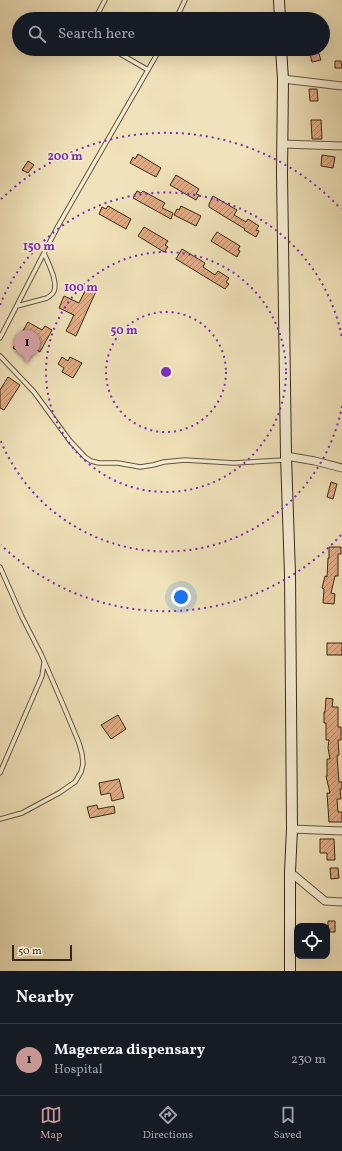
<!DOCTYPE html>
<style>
:root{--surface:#171b24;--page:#242831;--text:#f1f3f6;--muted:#9ea1a6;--line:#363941;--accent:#c59692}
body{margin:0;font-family:Vollkorn,serif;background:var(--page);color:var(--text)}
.controls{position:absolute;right:12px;bottom:12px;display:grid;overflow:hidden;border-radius:8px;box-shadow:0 4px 16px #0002}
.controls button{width:36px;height:36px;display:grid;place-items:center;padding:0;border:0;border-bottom:1px solid var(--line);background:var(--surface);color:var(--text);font:20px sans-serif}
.scale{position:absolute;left:12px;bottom:10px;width:60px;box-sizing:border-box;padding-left:4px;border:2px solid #382817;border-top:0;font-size:11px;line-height:14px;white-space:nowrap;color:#382817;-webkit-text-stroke:3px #f5ecd2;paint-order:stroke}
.you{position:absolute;left:181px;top:597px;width:14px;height:14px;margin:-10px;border:3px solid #fff;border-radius:50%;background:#1a73e8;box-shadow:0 0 0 6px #1a73e833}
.badge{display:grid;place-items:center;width:26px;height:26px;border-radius:50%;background:var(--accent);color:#111;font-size:13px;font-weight:700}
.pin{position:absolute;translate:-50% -33px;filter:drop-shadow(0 1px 2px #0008)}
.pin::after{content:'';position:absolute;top:21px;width:14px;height:12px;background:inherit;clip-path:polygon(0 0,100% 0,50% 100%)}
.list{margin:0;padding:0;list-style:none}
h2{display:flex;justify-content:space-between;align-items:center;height:52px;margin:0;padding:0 16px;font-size:17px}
h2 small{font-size:13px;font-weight:400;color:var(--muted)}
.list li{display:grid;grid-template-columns:26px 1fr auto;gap:12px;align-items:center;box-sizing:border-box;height:72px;padding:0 16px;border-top:1px solid var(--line)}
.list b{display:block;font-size:15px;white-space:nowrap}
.list p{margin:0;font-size:13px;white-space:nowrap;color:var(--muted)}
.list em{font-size:13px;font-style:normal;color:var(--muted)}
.icon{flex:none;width:22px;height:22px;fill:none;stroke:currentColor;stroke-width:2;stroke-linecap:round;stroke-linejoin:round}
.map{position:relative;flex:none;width:342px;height:971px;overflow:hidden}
.search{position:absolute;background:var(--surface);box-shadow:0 4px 16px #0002;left:12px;right:12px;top:12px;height:44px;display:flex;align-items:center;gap:10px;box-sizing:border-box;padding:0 14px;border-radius:22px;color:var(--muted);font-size:15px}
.sheet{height:124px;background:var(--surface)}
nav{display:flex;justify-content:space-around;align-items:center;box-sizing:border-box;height:56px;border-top:1px solid var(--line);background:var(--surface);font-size:11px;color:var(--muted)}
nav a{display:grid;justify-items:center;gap:2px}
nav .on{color:var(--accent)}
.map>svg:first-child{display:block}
.building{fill:url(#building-hatch);stroke:#382817}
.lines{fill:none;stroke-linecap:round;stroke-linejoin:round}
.lane-casing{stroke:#665640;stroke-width:5.5}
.street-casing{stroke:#665640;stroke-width:9}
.secondary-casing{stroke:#382817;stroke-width:12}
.lane{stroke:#f5ecd2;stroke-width:3.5}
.street{stroke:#f5ecd2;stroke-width:7}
.secondary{stroke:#f5ecd2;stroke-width:10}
.ring{fill:none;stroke:#7b2cbf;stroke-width:2;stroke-dasharray:2 4}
.centre{fill:#7b2cbf;stroke:#f5ecd2;stroke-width:2}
.ring-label{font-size:12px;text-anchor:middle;font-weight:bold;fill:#7b2cbf;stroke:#f5ecd2;stroke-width:3.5;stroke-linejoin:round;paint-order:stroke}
</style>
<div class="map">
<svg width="342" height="971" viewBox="0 0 342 971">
<defs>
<pattern id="building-hatch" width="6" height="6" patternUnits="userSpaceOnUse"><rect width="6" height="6" fill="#e1ac86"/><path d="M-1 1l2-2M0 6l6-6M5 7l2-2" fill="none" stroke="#b78c6d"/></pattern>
</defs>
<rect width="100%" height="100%" fill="#f0e2ba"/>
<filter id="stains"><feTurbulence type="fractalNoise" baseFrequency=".005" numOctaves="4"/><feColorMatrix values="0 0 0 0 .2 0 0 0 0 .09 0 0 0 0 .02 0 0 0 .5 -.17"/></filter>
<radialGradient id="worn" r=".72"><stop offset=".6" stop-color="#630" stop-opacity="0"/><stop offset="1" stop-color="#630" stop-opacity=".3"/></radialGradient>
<path class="building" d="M318,51l3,9 -9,2 -2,-8z
M335,61h6l1,7h-7z
M309,89h8l1,12h-8z
M311,120h10l1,19h-10z
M138,154l23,14 -5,9 -26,-14 3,-6 2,2z
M322,155l13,2 -2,11 -12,-2z
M28,161l6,4 -6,8 -6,-3z
M176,175l23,14 -3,5 3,1 -3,5 -26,-15z
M137,191l4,2 2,-2 22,12 -3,5 11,5 -2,6 -38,-21z
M213,196l24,14 -3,5 12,7 2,-3 11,7 -3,4 3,1 -3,6 -12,-7 1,-1 -36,-22v-3z
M108,206l23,13 -5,10 -27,-15 3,-7 4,2z
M181,206l20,10 -5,10 -22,-11 3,-6 2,1z
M144,227l24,14 -3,4 3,2 -4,5 -26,-16z
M217,232l23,14 -2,4 2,1 -3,6 -26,-16z
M182,249l23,14 -2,4 12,8 3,-4 11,7 -3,4 3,2 -4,5 -49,-30z
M88,285l9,4 -21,47 -10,-5 8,-16 -15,-7 5,-12 15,7z
M28,322l14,8 3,-4 7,4 -12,22 -10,-6 -5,9 -12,-7z
M62,357l6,4 2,-4 12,6 -9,15 -11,-6 2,-4 -6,-4z
M8,377l12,8 -16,25 -4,-2v-18z
M331,482l6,2 -4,15 -6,-2z
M329,547h12v7h-3v22h-3l-4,17 4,1 -1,10 -11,-1 1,-14 -2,-1 3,-12 2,1 1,-19h1z
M327,643h15v12h-15z
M326,698l7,1 -1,8h6v20h3v13h-3l1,15 -2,1 2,26h3v7h-2l1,10h-4l1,13h4v10h-13l-2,-29h3l-4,-17h1v-17h3l-2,-11 1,-8h-3v-17h-2v-11h1z
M118,715l8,14 -15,10 -10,-14z
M119,779l5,19 -12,3 -2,-8 -9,2 -2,-12z
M97,805l1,4 16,-3 1,7 -25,5 -3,-11z
M320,839h14l1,21h-8v-7h-7z
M330,868h8l1,10 -8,1z
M328,921h7v11h-7z"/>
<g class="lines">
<g class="lane-casing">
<path id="lane" d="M95,19l10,-19
M176,19l9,-19
M112,49l36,21
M17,306l30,-8c3,-2 6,-4 7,-7 4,-10 -6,-28 -10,-38
M0,338l58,-112 102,-177
M0,356l34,36 36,49 15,16 6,4 8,2h19l22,4 13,-2 11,-3 21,-2 49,3 51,-3
M0,567l22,50 19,37 23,53 15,36 3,11 1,10 -2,8 -6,10 -16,11 -37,20 -22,6
M0,773l42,-97 2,-13"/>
</g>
<g class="street-casing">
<path id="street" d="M283,79l59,7
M283,144l59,2
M286,456l29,5 27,7
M292,829l50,2
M290,872l35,29 17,1"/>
</g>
<g class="secondary-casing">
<path id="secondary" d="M279,0l1,19
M281,49l2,30 -1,94 4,283 4,118 2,255 -2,43v99"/>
</g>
<use href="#lane" class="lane"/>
<use href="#street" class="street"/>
<use href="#secondary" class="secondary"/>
</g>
<g class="ring">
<circle cx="166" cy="372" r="60"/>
<circle cx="166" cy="372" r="120"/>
<path d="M342 406A179 179 0 0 1 0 439M0 305A179 179 0 0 1 342 338"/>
<path d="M341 535A239 239 0 0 1 1 545M1 199A239 239 0 0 1 341 209"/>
</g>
<circle cx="166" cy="372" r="6" class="centre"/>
<g class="ring-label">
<text x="65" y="160">200 m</text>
<text x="39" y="250">150 m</text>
<text x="81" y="291">100 m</text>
<text x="124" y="334">50 m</text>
</g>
<rect width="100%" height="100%" filter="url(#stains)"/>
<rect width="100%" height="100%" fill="url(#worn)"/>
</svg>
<div class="controls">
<button><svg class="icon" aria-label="locate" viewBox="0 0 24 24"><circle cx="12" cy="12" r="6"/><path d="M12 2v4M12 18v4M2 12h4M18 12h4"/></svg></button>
</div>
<div class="scale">50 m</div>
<div class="you"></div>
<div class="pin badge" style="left:27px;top:363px">1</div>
<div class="search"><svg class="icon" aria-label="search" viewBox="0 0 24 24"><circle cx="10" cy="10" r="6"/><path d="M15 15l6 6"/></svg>Search here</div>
</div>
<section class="sheet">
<h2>Nearby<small></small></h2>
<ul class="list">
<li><span class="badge">1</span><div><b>Magereza dispensary</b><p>Hospital</p></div><em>230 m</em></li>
</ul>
</section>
<nav>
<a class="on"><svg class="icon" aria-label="map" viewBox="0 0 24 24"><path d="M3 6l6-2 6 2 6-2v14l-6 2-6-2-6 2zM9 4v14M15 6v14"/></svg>Map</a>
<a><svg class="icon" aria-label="directions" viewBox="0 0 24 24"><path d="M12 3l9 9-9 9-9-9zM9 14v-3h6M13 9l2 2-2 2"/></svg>Directions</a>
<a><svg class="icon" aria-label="saved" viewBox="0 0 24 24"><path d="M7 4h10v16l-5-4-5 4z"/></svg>Saved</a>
</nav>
